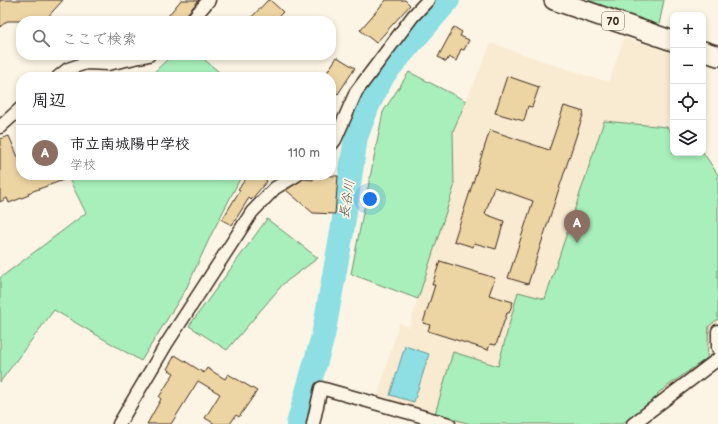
<!DOCTYPE html>
<html lang="ja">
<meta charset="utf-8">
<style>
:root{--surface:#fff;--page:#f6f6f6;--text:#202124;--muted:#757577;--line:#e0e0e0;--accent:#c8321e}
body{margin:0;font-family:"Balsamiq Sans","Klee One",sans-serif;background:var(--page);color:var(--text)}
.controls{position:absolute;right:12px;top:12px;display:grid;overflow:hidden;border-radius:8px;box-shadow:0 2px 6px #0003}
.controls button{width:36px;height:36px;display:grid;place-items:center;padding:0;border:0;border-bottom:1px solid var(--line);background:var(--surface);color:var(--text);font:20px sans-serif}
.you{position:absolute;left:370px;top:199px;width:14px;height:14px;margin:-10px;border:3px solid #fff;border-radius:50%;background:#1a73e8;box-shadow:0 0 0 6px #1a73e833}
.badge{display:grid;place-items:center;width:26px;height:26px;border-radius:50%;background:var(--accent);color:#fff;font-size:13px;font-weight:700}
.pin{position:absolute;translate:-50% -33px;filter:drop-shadow(0 1px 2px #0008)}
.pin::after{content:'';position:absolute;top:21px;width:14px;height:12px;background:inherit;clip-path:polygon(0 0,100% 0,50% 100%)}
.list{margin:0;padding:0;list-style:none}
h2{display:flex;justify-content:space-between;align-items:center;height:52px;margin:0;padding:0 16px;font-size:17px}
h2 small{font-size:13px;font-weight:400;color:var(--muted)}
.list li{display:grid;grid-template-columns:26px 1fr auto;gap:12px;align-items:center;box-sizing:border-box;height:56px;padding:0 16px;border-top:1px solid var(--line)}
.list b{display:block;font-size:15px;white-space:nowrap}
.list p{margin:0;font-size:13px;white-space:nowrap;color:var(--muted)}
.list em{font-size:13px;font-style:normal;color:var(--muted)}
.icon{flex:none;width:22px;height:22px;fill:none;stroke:currentColor;stroke-width:2;stroke-linecap:round;stroke-linejoin:round}
.map{position:relative;flex:none;width:718px;height:424px;overflow:hidden}
.search{position:absolute;background:var(--surface);box-shadow:0 2px 6px #0003;left:16px;top:16px;width:320px;height:44px;display:flex;align-items:center;gap:10px;box-sizing:border-box;padding:0 14px;border-radius:16px;color:var(--muted);font-size:15px}
.panel{position:absolute;background:var(--surface);box-shadow:0 2px 6px #0003;left:16px;top:72px;width:320px;height:108px;border-radius:16px}
.map>svg:first-child{display:block}
.built{fill:#f8ebd1}
.green{fill:#a8efbb;stroke:#728c6c}
.water{fill:#8ddfe4;stroke:#6c9795}
.lines{fill:none;stroke-linecap:round;stroke-linejoin:round}
.river{stroke:#8ddfe4;stroke-width:24}
.building{fill:#edd4a3;stroke:#3b2a1e}
.minor-casing{stroke:#3b2a1e;stroke-width:15}
.primary-casing{stroke:#3b2a1e;stroke-width:22}
.minor{stroke:#fcf5e5;stroke-width:12}
.primary{stroke:#fcf5e5;stroke-width:19}
.labels{text-anchor:middle;stroke-width:3.5;stroke-linejoin:round;paint-order:stroke}
.shield{fill:#fcf5e5;stroke:#75675a;stroke-width:1}
.shield-label{font-size:11px;font-weight:bold;fill:#3b2a1e}
.water-label{font-size:13px;font-style:italic;fill:#505750;stroke:#fcf5e5}
</style>
<div class="map">
<svg width="718" height="424" viewBox="0 0 718 424">
<rect width="100%" height="100%" fill="#fcf5e5"/>
<filter id="ink" filterUnits="userSpaceOnUse"><feTurbulence type="fractalNoise" baseFrequency=".025" numOctaves="2"/><feDisplacementMap in="SourceGraphic" scale="8" xChannelSelector="R" yChannelSelector="G"/><feConvolveMatrix kernelMatrix="1 2 1 2 8 2 1 2 1" color-interpolation-filters="sRGB"/></filter>
<g filter="url(#ink)">
<path class="built" d="M624,38l49,15v20l-6,54 6,7v19l30,-1 15,23v150l-4,3 -3,33 -86,63h-162l-87,-23 23,-78 10,4 45,-140 -1,-56 38,-88 96,33 22,6z"/>
<path class="green" d="M588,0h76l-5,25z
M172,55h27l26,22h-76z
M409,72l57,29 -13,30 1,56 -36,112 -67,-25 32,-162z
M604,121l63,6 6,7v19l30,-1 15,23v144l-9,7 -2,32 -49,35 -2,8 -35,23h-150l-36,-10 18,-62 45,14 20,-74 27,7z
M67,175h175l-31,60 -25,54 -45,72 -87,-51 -54,72v-104l86,-65z
M267,219l51,39 -35,26 -56,66 -38,-24z"/>
<path class="water" d="M405,346l24,8 -15,48 -24,-7z"/>
<g class="lines">
<path class="river" d="M298,424l25,-88 19,-104 14,-95 12,-32 16,-31 64,-74"/>
</g>
<path class="building" d="M0,0h63l-19,21h-37l-7,6z
M181,0h18l-18,21h-17z
M268,0h2l13,12 -9,9h-26z
M386,0h19l5,5 -34,38 -16,-13z
M454,27l8,5 -2,4 9,4 -5,10 -3,-1 -5,12 -7,-4 -3,5 -8,-5z
M337,57l18,11 -17,26 -7,-5v-12h-7z
M507,76l32,11 -7,20 -4,-1 -4,15 -29,-8z
M564,106l20,6 -56,172 -20,-6 25,-77 -39,-14 -9,27 19,7 -8,28 -22,-6 -1,4 -19,-6 36,-111 59,20z
M9,136l12,28v11h53v1l-46,17 1,2 -20,8 -2,-5 -7,4v-63z
M249,175h11l7,6 -16,19 -2,-2 -17,27 -10,-5 18,-30 -2,-1z
M313,175l25,1 -3,38 -22,-1 -27,-23 17,-11 10,1z
M440,261l55,17 -6,17 24,7 -4,11h-2l-11,32 -6,-1 -2,6 -60,-19 2,-6 -7,-2 12,-38h-3z
M175,355l29,18 3,-5 18,11 3,-5 29,17 -18,26 -3,-2 -6,9h-15l-10,-6 15,-24 -22,-13 -27,43h-24l14,-25 -2,-2 15,-24 -7,-4z"/>
<g class="lines">
<g class="minor-casing">
<path id="minor" d="M191,21l18,-21
M58,77l10,-8 18,-6 22,1 41,-9
M0,127l21,-19
M331,145l4,-5 21,-48 57,-76 15,-16
M718,331v17
M119,424l48,-81 85,-131 23,-24 22,-13
M313,424l8,-36 128,36
M633,424l85,-65"/>
</g>
<g class="primary-casing">
<path id="primary" d="M554,0l119,41
M703,51l15,5"/>
</g>
<use href="#minor" class="minor"/>
<use href="#primary" class="primary"/>
</g>
</g>
<g class="labels">
<rect class="shield" x="602" y="12" width="22" height="18" rx="3"/>
<g class="shield-label">
<text x="613" y="25">70</text>
</g>
<g class="water-label">
<text transform="translate(346 199) rotate(-81)" y="5">長谷川</text>
</g>
</g>
</svg>
<div class="controls">
<button>+</button>
<button>−</button>
<button><svg class="icon" aria-label="locate" viewBox="0 0 24 24"><circle cx="12" cy="12" r="6"/><path d="M12 2v4M12 18v4M2 12h4M18 12h4"/></svg></button>
<button><svg class="icon" aria-label="layers" viewBox="0 0 24 24"><path d="M12 4l9 5-9 5-9-5zM3 14l9 5 9-5"/></svg></button>
</div>
<div class="you"></div>
<div class="pin badge" style="left:577px;top:243px;background:#8d6e63">A</div>
<div class="search"><svg class="icon" aria-label="search" viewBox="0 0 24 24"><circle cx="10" cy="10" r="6"/><path d="M15 15l6 6"/></svg>ここで検索</div>
<section class="panel">
<h2>周辺<small></small></h2>
<ul class="list">
<li><span class="badge" style="background:#8d6e63">A</span><div><b>市立南城陽中学校</b><p>学校</p></div><em>110 m</em></li>
</ul>
</section>
</div>
